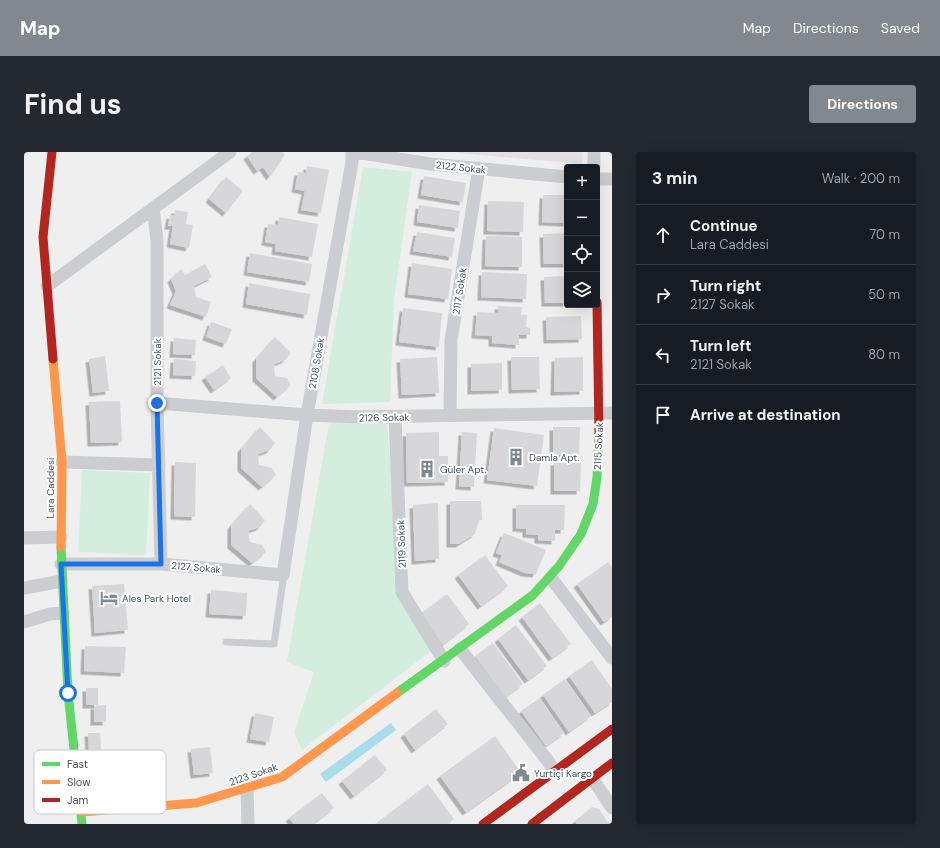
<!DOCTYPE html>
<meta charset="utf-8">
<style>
:root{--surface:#171b24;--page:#242831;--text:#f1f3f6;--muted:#9ea1a6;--line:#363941;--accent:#82888f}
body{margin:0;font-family:"DM Sans",sans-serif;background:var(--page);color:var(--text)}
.controls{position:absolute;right:12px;top:12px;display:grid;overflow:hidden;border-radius:4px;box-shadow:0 4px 16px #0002}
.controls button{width:36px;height:36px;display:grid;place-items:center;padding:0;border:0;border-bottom:1px solid var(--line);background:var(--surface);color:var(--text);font:20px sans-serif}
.stop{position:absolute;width:12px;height:12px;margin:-9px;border:3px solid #1a73e8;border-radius:50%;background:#fff}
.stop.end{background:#1a73e8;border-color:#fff;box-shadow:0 1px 4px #0008}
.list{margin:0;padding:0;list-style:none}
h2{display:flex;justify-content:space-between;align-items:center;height:52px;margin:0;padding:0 16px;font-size:17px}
h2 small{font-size:13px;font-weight:400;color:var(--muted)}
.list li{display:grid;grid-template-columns:26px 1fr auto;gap:12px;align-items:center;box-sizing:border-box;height:60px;padding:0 16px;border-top:1px solid var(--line)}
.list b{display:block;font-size:15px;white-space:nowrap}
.list p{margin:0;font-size:13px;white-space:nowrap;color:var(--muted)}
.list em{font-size:13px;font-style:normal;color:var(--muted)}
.icon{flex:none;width:22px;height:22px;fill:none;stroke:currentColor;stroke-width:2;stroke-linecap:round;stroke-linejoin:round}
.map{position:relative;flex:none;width:588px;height:672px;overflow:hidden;border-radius:4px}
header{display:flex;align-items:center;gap:24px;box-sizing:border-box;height:56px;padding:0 20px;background:var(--accent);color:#fff}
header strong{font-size:19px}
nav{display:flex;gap:22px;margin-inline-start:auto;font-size:14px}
.intro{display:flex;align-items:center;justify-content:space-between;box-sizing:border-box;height:96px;padding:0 24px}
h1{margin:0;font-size:28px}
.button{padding:10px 18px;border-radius:4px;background:var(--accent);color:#fff;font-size:14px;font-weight:700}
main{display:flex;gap:24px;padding:0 24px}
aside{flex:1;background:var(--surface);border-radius:4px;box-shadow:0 4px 16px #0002}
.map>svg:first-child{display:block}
.education{fill:#e2e0e1}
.green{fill:#d3eede}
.water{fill:#a9dcec}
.building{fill:#d7d7d9;filter:url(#shadow)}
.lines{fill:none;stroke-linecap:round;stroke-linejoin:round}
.lane{stroke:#cbcdd0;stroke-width:7}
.street{stroke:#cbcdd0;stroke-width:13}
.fast{stroke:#63d668;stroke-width:9}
.slow{stroke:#ff974d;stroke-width:9}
.jam{stroke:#b3261e;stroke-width:9}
.route{stroke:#1a73e8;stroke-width:5}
.labels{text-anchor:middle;stroke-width:4;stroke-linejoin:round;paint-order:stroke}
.street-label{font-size:10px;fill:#46515b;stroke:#fff}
.poi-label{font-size:10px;fill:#46515b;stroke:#fff;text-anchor:start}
.key{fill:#fff;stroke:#c8cbce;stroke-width:1}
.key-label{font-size:11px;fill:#46515b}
</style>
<header>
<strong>Map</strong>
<nav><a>Map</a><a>Directions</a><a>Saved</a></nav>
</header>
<div class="intro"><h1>Find us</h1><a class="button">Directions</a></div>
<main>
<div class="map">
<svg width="588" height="672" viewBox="0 0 588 672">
<defs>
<filter id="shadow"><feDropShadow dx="-3.5" dy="3.5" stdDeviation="0" flood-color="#0004"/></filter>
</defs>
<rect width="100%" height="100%" fill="#f0efef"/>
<path class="education" d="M433,0h125v12l-125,-11z"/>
<path class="green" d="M339,15l49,5 -18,128 -4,102 -68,2z
M305,271l58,1 6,68 2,100 36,59 -129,99 -8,-17 20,-61 -27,-10z
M58,318l68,3 -4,82 -68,-3z"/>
<path class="water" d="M367,571l5,7 -70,52 -6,-8z"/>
<path class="building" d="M228,0h31l2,3 -15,22 -7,-10 -6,4 -10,-15z
M283,14l22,4 -8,43 -20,-3 4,-19 -10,-2 3,-17 8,1z
M400,24l42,7 -3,19 -42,-7z
M202,25l17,14 -17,22 -17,-14z
M519,43h24v28l-25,-1z
M464,49l36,1 -1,30 -36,-1z
M395,53l41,6 -2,17 -41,-6z
M151,58l13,2 -2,12 7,1 -4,23 -19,-4 3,-18h-5l2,-11 4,1z
M255,65l39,7 -6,33 -37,-6 1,-7 -11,-2 3,-18 10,1z
M393,80l38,6 -3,19 -39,-6z
M543,81v31h-23l-1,-30z
M462,84l36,1v30l-37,-1z
M226,101l62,11 -3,18 -62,-10z
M388,111l40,6 -4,30 -40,-5z
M181,112l7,13 -18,9 2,11 15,5 -5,15 -36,-12 6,-14 -5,-12 10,-10 4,6z
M458,120l45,2 -1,25 -45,-2z
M543,124v27h-22l-1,-26z
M225,131l61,11 -3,21 -61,-11z
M474,154l24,1 -1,8h6l-1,12 4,1v7h-11v10l-27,-2v-7l-17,-1 2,-23 21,1z
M379,156l39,5 -3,34 -40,-5z
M557,164l1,23 -35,1 -1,-23z
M187,170l21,7 -6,15 -20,-7z
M251,185l16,16 -6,7 -11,4 1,12 12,2 4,7 -14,12 -21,-19v-19z
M150,186l22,2 -1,15 -22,-1z
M81,204l4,35 -16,2 -4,-34z
M413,205l2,36 -37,2 -2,-36z
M487,205h28l1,32 -28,1z
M559,205v34l-29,1 1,-34z
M150,207l22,2 -1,15 -22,-1z
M478,211v27l-31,1v-27z
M199,213l8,13 -17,12 -9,-13z
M96,249l2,41 -31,1 -2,-41z
M236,275l15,16 -5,7 -12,4 1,11 13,3 4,7 -14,12 -21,-19v-19z
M529,275h27l-1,28h-26z
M470,276l50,7 -7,51 -50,-6z
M415,280v24h9v26l-41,1 -1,-50z
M438,280l15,1 -3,54 -15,-1z
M151,310l21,1 -1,54 -21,-1z
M530,310l27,1 -1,28h-26z
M426,349h31l1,19h-3l-4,14 -16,10h-9z
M414,351l1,56 -24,2 -2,-56z
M226,352l15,16 -5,7 -12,4 2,11 12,3 4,7 -14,11 -21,-18v-19z
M492,353h49l-1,25h-9v11l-17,-1v-5l-12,-1v-5l-10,-1z
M480,381l42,17 -10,24 -11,-1 -26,-11 3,-7 -6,-2z
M461,403l23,31 -27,20 -23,-31z
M584,410l4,5v50l-8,5 -27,-38z
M100,432l4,46 -33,3 -3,-47z
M187,438l36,3 -1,23 -37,-2z
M423,442l22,30 -26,21 -23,-31z
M516,451l31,41 -19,14 -30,-41z
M492,473l31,41 -19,14 -30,-41z
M469,491l30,41 -18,13 -30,-41z
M61,494l41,1 -2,26 -40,-2z
M568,508l20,29v13l-17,11 -26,-37z
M541,527l26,37 -22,16 -26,-37z
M62,536h12v17h-12z
M516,546l24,35 -18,13 -25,-35z
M82,553v17h-12v-16z
M412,557l12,15 -33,26 -11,-16z
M231,561l19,4 -5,25 -19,-3z
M64,581h12l1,17h-12z
M471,584l26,37 -55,39 -26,-36z
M186,595l3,26 -19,2 -3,-26z
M351,603l12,15 -33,26 -12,-15z
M404,632l26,35 -6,5h-73z
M298,641l12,15 -21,16h-19l-5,-6z
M568,655l7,2 10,15h-32l-2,-3z"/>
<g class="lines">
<path class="lane" d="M202,490l48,2 10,-71"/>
<path class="street" d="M332,0l74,12 137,13
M570,0v15
M573,27h15
M129,56l4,32v163l4,161
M23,134l183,-134
M133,251l150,12 52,2 253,-4
M426,263l1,-75 28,-172
M371,265l7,175 42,69
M38,310l97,3
M0,386l37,-1
M37,412h100l122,11 24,-160 45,-253v-10
M527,426l61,80
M0,436l37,-7
M0,470l26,-8 13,-1
M436,497l88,112 6,10
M568,626l20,30
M223,637l1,35"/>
<path class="fast" d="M37,395l7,146 14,131
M373,541l136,-98 26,-29 22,-32 12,-30 4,-27 2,-43"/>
<path class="slow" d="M29,207l9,103 -1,85
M57,660l115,-9 86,-26 115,-84"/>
<path class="jam" d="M28,0l-9,85 10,122
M573,150l2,132
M459,672l129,-95
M508,672l80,-61"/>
</g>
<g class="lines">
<path class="route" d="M44,541l-7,-129h100l-4,-161"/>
</g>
<defs>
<g id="building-bare" transform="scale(1.38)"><path d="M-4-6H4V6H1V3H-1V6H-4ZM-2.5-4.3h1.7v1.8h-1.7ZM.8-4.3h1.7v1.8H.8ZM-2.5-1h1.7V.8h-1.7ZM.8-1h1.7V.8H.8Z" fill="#82888f" stroke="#fff" stroke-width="2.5" paint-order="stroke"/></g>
<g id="hotel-bare" transform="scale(1.38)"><path d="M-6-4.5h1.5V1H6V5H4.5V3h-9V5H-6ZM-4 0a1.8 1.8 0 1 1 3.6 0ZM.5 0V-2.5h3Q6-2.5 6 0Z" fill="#82888f" stroke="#fff" stroke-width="2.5" paint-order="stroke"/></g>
<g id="civic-bare" transform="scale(1.38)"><path d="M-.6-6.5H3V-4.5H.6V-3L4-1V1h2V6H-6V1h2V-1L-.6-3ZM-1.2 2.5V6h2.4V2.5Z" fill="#82888f" stroke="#fff" stroke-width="2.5" paint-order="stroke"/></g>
</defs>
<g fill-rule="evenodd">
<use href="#building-bare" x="492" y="305"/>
<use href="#building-bare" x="403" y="317"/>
<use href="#hotel-bare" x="85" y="446"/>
<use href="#civic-bare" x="497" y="621"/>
</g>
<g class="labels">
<g class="street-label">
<text transform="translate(437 15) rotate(6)" y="4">2122 Sokak</text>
<text transform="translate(435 139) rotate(-81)" y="4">2117 Sokak</text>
<text transform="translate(133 210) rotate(-90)" y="4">2121 Sokak</text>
<text transform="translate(292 211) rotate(-80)" y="4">2108 Sokak</text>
<text transform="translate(360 265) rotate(-1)" y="4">2126 Sokak</text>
<text transform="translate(574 294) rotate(-87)" y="4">2115 Sokak</text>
<text transform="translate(26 336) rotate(-90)" y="4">Lara Caddesi</text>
<text transform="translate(377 392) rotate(-92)" y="4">2119 Sokak</text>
<text transform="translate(172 415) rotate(5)" y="4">2127 Sokak</text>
<text transform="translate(229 622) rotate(-19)" y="4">2123 Sokak</text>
</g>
<g class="poi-label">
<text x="505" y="309">Damla Apt.</text>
<text x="416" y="321">Güler Apt.</text>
<text x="98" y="450">Ales Park Hotel</text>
<text x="510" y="625">Yurtiçi Kargo</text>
</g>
</g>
<rect x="10" y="598" width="132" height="64" rx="6" class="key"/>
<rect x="18" y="610" width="18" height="4" fill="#63d668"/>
<rect x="18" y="628" width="18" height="4" fill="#ff974d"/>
<rect x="18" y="646" width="18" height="4" fill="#b3261e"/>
<g class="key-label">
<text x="43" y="616">Fast</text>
<text x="43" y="634">Slow</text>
<text x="43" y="652">Jam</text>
</g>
</svg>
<div class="controls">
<button>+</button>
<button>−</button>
<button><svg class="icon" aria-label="locate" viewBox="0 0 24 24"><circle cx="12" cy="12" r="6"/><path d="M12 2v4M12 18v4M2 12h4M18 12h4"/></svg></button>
<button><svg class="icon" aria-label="layers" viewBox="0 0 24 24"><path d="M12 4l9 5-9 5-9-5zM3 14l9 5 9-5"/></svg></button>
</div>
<div class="stop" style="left:44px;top:541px"></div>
<div class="stop end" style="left:133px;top:251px"></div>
</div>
<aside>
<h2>3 min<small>Walk · 200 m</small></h2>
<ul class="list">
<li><svg class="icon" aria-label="ahead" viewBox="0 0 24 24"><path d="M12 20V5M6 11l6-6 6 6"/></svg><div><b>Continue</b><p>Lara Caddesi</p></div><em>70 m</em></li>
<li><svg class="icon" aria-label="right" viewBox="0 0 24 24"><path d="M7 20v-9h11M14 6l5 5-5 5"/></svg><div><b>Turn right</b><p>2127 Sokak</p></div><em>50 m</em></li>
<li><svg class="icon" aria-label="left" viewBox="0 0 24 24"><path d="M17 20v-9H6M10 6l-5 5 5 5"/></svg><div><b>Turn left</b><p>2121 Sokak</p></div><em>80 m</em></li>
<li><svg class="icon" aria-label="arrive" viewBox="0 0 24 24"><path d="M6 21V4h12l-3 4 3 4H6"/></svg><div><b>Arrive at destination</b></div></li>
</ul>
</aside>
</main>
